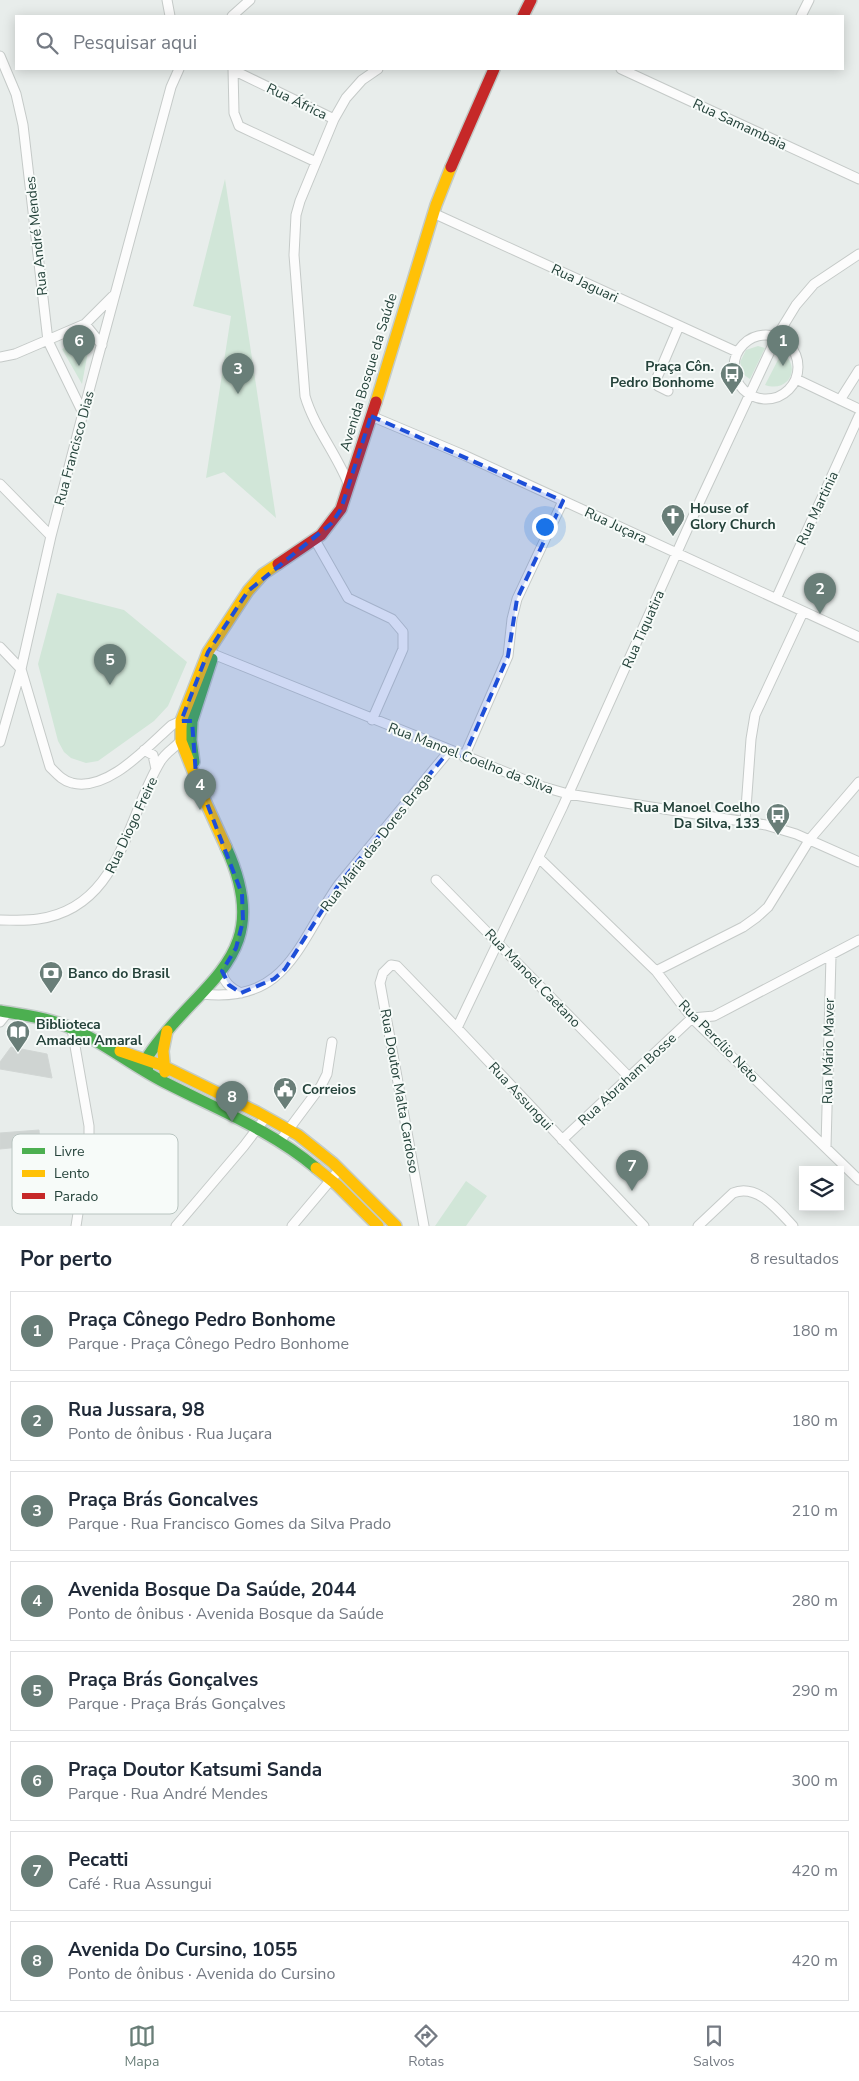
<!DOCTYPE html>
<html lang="pt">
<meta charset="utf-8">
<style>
:root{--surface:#fff;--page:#f6f6f7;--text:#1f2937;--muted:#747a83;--line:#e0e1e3;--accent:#697e78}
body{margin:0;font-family:"Nunito Sans",sans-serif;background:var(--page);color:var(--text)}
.controls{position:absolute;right:15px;bottom:15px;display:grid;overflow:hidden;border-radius:0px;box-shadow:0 2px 12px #0003}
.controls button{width:45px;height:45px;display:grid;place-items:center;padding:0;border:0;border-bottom:1px solid var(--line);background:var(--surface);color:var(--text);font:25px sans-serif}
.you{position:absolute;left:544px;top:526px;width:18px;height:18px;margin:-12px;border:4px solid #fff;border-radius:50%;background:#1a73e8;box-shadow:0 0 0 8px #1a73e833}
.badge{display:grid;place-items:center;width:32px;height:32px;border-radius:50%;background:var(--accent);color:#fff;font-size:16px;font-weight:700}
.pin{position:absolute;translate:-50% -41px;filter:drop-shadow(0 1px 2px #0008)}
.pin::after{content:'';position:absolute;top:26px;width:18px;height:15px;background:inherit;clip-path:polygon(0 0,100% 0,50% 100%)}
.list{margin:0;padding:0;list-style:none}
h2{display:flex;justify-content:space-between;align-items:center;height:65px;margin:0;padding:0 20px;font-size:21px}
h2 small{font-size:16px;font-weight:400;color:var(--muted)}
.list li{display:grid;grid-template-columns:32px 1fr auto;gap:15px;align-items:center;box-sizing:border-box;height:80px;margin:0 10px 10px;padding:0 10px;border:1px solid var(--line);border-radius:0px}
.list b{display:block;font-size:19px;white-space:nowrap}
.list p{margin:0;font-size:16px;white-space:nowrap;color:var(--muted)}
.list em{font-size:16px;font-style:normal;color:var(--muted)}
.icon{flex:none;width:28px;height:28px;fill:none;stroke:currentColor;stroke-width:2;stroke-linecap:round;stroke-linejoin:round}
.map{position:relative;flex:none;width:859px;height:1226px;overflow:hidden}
.search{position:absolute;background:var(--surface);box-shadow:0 2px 12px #0003;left:15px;right:15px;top:15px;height:55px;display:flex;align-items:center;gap:12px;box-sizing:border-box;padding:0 18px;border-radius:0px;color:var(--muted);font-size:19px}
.sheet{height:785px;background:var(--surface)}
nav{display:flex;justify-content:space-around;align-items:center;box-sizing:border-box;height:70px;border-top:1px solid var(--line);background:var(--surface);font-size:14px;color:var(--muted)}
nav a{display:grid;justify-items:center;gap:2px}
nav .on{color:var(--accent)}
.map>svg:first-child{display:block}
.green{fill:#d1e6d8}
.building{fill:#cfd4d2;stroke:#d1d6d4}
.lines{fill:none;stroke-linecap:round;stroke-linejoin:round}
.street-casing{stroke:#c5cac8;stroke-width:11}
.fast-casing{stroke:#c3cbc8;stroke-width:14}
.slow-casing{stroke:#c3cbc8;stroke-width:14}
.jam-casing{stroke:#c3cbc8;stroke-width:14}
.street{stroke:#fcfcfc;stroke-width:9}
.fast{stroke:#4caf50;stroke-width:11}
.slow{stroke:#ffc107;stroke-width:11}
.jam{stroke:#c62828;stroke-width:11}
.marked{fill:#1d4ed8;fill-opacity:0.2;stroke:#1d4ed8;stroke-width:4;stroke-dasharray:10 6;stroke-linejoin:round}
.labels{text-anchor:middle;stroke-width:4;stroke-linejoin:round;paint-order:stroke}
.street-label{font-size:14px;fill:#24423a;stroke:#f7fbf9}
.poi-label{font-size:14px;font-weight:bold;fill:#24423a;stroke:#f7fbf9;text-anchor:start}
.key{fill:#f7fbf9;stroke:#b8c4c0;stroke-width:1}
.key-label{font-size:14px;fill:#24423a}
</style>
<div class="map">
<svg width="859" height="1226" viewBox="0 0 859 1226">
<rect width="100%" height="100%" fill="#e8edeb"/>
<path class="green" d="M225,179l51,339 -52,-46 -18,6 25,-162 -38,-10z
M91,335l-9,49 -20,-35z
M758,346l7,2 -15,31 -6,-4 -4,-13 6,-12z
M782,352c20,15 7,41 -17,33z
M57,593l67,17 63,52 -19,44 -14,15 -56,40 -12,2 -15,-5 -7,-6 -6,-11 -20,-77z
M466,1181l21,15 -21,30h-31z"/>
<path class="building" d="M11,1047l36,7 5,24 -52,-9v-7z
M39,1130l1,15 -40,4v-16z"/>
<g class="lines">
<g class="street-casing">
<path id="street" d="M167,0l3,16
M232,16l18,-16
M801,16l8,-16
M0,56l16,38 7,31 25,216 35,72
M233,69l1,44 5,13 77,36
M621,69l238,110
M233,70l101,49
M433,213l304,139
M85,324l17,21
M734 367a32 32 0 1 1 64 0a32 32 0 1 1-64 0Z
M0,357l15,-3 70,-30 28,-28
M796,379l63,30
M668,391l-10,-5 -2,-6 23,-54
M840,400l19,-30
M371,416l95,40 393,181
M348,483c-12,-30 -34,-56 -43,-87l-11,-141 2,-40 4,-14 34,-82 12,-21 16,-18 16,-11
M0,484l51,52
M315,540l33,58 44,21 11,13v17l-31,71
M776,599l83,-183
M0,647l21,22 29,98c7,7 13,14 22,16 36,9 75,-36 100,-58l9,-4h5
M208,652l332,134 28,8 198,31 30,9 63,28
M0,742l21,-73 30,-133 32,-123 88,-326 8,-18
M144,750l9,5 3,14
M464,757l44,-101 4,-37 5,-20 46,-98
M745,822l6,-83 4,-24 48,-103
M539,858l117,113 36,47 167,162
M436,880l193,197
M0,920c13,0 26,1 38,-1 82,-11 88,-100 122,-157 6,-11 17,-15 24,-25
M222,971c1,11 10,18 19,22
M656,971l87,-44 14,-10 11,-10 42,-68 49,-57
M202,994c86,10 96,-52 137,-110l110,-133
M0,1022l8,-10
M457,1028l106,-222 137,-305 77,-165 19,-31 18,-21 45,-30
M72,1029l17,97v17l-13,83
M562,1140l130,-122 22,-2 145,-76
M280,1141l41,-55 6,-12 5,-32
M826,1147l5,-191
M176,1226l68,-80 22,-29
M292,1226l48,-57
M424,1226l-44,-243 3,-10 8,-8 6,1 60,62 187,198
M698,1226l35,-33c24,-10 45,17 60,33"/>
</g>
<g class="fast-casing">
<path id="fast" d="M194,762l-3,-22 1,-19 20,-62
M0,1011c17,3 35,5 52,10 43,13 77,44 116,63 51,26 104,47 148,84
M148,1073l-2,-14c52,-80 132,-99 80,-212"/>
</g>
<g class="slow-casing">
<path id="slow" d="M376,402l60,-197 15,-38
M226,847l-24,-53 -21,-53v-20l27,-69 40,-61 15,-17 15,-10
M120,1051l41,14 96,47 41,23 35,28 63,63
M165,1072l-2,-21 4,-20
M316,1168l21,17 41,41"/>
</g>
<g class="jam-casing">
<path id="jam" d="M523,16l8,-16
M451,167l43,-98
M278,564l43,-29 20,-26 35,-107"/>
</g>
<use href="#street" class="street"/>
<use href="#fast" class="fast"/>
<use href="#slow" class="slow"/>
<use href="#jam" class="jam"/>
</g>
<path class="marked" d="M371,416l192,85 -46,98 -9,57 -44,101 -15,-6 -110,133 -54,85 -11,10 -33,14 -12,-8 -7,-14 14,-23 7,-27 -1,-27 -46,-119 -4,-54h-11l27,-69 40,-61 84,-68 9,-14z"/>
<defs>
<g id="bus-pin" transform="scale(1.25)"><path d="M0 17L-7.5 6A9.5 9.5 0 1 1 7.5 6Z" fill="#697e78" stroke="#f7fbf9"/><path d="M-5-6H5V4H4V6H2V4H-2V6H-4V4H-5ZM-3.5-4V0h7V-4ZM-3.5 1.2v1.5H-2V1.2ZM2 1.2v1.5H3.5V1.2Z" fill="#fff"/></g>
<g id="church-pin" transform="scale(1.25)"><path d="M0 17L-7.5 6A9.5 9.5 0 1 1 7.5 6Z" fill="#697e78" stroke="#f7fbf9"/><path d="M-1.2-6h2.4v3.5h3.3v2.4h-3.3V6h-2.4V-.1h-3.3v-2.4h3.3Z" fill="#fff"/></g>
<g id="bank-pin" transform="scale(1.25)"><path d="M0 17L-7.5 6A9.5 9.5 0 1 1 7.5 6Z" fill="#697e78" stroke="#f7fbf9"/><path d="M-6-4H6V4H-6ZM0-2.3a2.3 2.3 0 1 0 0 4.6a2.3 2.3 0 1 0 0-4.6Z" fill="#fff"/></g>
<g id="library-pin" transform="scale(1.25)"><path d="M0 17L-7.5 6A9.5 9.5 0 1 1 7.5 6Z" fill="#697e78" stroke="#f7fbf9"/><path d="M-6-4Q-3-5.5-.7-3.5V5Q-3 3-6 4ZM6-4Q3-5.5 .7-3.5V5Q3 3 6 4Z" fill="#fff"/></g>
<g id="civic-pin" transform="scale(1.25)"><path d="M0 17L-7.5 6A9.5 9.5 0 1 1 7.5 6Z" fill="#697e78" stroke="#f7fbf9"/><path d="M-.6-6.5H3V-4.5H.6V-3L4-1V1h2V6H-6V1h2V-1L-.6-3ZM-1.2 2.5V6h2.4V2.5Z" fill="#fff"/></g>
</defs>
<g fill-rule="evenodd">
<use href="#bus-pin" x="732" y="374"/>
<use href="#church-pin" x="673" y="516"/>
<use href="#bus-pin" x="778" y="815"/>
<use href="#bank-pin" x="51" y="973"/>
<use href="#library-pin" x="18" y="1032"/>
<use href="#civic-pin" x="285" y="1089"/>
</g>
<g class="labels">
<g class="street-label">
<text transform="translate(297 101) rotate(26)" y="5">Rua África</text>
<text transform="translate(740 124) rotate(25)" y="5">Rua Samambaia</text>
<text transform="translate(36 236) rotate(-96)" y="5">Rua André Mendes</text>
<text transform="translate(585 283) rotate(25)" y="5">Rua Jaguari</text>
<text transform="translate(368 372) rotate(-73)" y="5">Avenida Bosque da Saúde</text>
<text transform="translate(74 448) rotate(-75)" y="5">Rua Francisco Dias</text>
<text transform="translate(817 508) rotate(-65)" y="5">Rua Martinia</text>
<text transform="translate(616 525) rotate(25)" y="5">Rua Juçara</text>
<text transform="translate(643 629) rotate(-66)" y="5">Rua Tiquatira</text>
<text transform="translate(471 758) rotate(21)" y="5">Rua Manoel Coelho da Silva</text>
<text transform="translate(131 825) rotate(-65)" y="5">Rua Diogo Freire</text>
<text transform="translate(376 842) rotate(-52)" y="5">Rua Maria das Dores Braga</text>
<text transform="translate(533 978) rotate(46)" y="5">Rua Manoel Caetano</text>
<text transform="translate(719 1041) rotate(46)" y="5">Rua Percílio Neto</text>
<text transform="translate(828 1051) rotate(-89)" y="5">Rua Mário Maver</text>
<text transform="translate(627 1079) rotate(-43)" y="5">Rua Abraham Bosse</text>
<text transform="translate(400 1091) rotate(80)" y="5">Rua Doutor Malta Cardoso</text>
<text transform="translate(521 1096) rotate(47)" y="5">Rua Assungui</text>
</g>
<g class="poi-label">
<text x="714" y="371" text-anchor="end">Praça Côn.<tspan x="714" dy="16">Pedro Bonhome</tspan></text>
<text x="690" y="513">House of<tspan x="690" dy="16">Glory Church</tspan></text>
<text x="760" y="812" text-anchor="end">Rua Manoel Coelho<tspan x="760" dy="16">Da Silva, 133</tspan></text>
<text x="68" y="978">Banco do Brasil</text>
<text x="36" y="1029">Biblioteca<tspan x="36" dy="16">Amadeu Amaral</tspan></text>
<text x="302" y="1094">Correios</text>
</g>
</g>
<rect x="12" y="1134" width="166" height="80" rx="8" class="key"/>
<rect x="22" y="1148" width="23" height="6" fill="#4caf50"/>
<rect x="22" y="1170" width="23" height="7" fill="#ffc107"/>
<rect x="22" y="1193" width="23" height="6" fill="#c62828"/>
<g class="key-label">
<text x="54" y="1156">Livre</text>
<text x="54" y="1178">Lento</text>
<text x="54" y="1201">Parado</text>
</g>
</svg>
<div class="controls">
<button><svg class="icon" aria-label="layers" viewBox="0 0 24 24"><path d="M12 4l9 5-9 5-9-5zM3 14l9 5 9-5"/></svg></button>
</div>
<div class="you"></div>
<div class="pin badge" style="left:783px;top:366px">1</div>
<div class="pin badge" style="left:820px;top:614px">2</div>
<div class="pin badge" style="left:238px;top:394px">3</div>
<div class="pin badge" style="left:200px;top:810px">4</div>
<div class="pin badge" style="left:110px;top:685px">5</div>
<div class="pin badge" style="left:79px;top:366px">6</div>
<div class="pin badge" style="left:632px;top:1191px">7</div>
<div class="pin badge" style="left:232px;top:1122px">8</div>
<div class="search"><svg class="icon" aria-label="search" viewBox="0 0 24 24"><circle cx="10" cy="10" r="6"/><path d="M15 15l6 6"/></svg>Pesquisar aqui</div>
</div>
<section class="sheet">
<h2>Por perto<small>8 resultados</small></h2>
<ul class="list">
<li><span class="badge">1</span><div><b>Praça Cônego Pedro Bonhome</b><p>Parque · Praça Cônego Pedro Bonhome</p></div><em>180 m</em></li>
<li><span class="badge">2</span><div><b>Rua Jussara, 98</b><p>Ponto de ônibus · Rua Juçara</p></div><em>180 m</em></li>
<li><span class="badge">3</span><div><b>Praça Brás Goncalves</b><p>Parque · Rua Francisco Gomes da Silva Prado</p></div><em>210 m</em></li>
<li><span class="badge">4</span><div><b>Avenida Bosque Da Saúde, 2044</b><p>Ponto de ônibus · Avenida Bosque da Saúde</p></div><em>280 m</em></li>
<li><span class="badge">5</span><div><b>Praça Brás Gonçalves</b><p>Parque · Praça Brás Gonçalves</p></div><em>290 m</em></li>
<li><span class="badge">6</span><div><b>Praça Doutor Katsumi Sanda</b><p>Parque · Rua André Mendes</p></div><em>300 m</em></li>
<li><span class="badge">7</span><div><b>Pecatti</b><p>Café · Rua Assungui</p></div><em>420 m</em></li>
<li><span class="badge">8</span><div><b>Avenida Do Cursino, 1055</b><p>Ponto de ônibus · Avenida do Cursino</p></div><em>420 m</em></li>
</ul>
</section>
<nav>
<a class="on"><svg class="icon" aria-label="map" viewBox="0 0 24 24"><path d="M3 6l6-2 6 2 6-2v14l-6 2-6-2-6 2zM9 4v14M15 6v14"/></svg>Mapa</a>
<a><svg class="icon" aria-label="directions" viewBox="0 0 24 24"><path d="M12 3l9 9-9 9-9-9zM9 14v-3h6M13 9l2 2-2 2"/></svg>Rotas</a>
<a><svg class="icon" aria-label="saved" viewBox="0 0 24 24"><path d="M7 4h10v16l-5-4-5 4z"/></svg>Salvos</a>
</nav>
